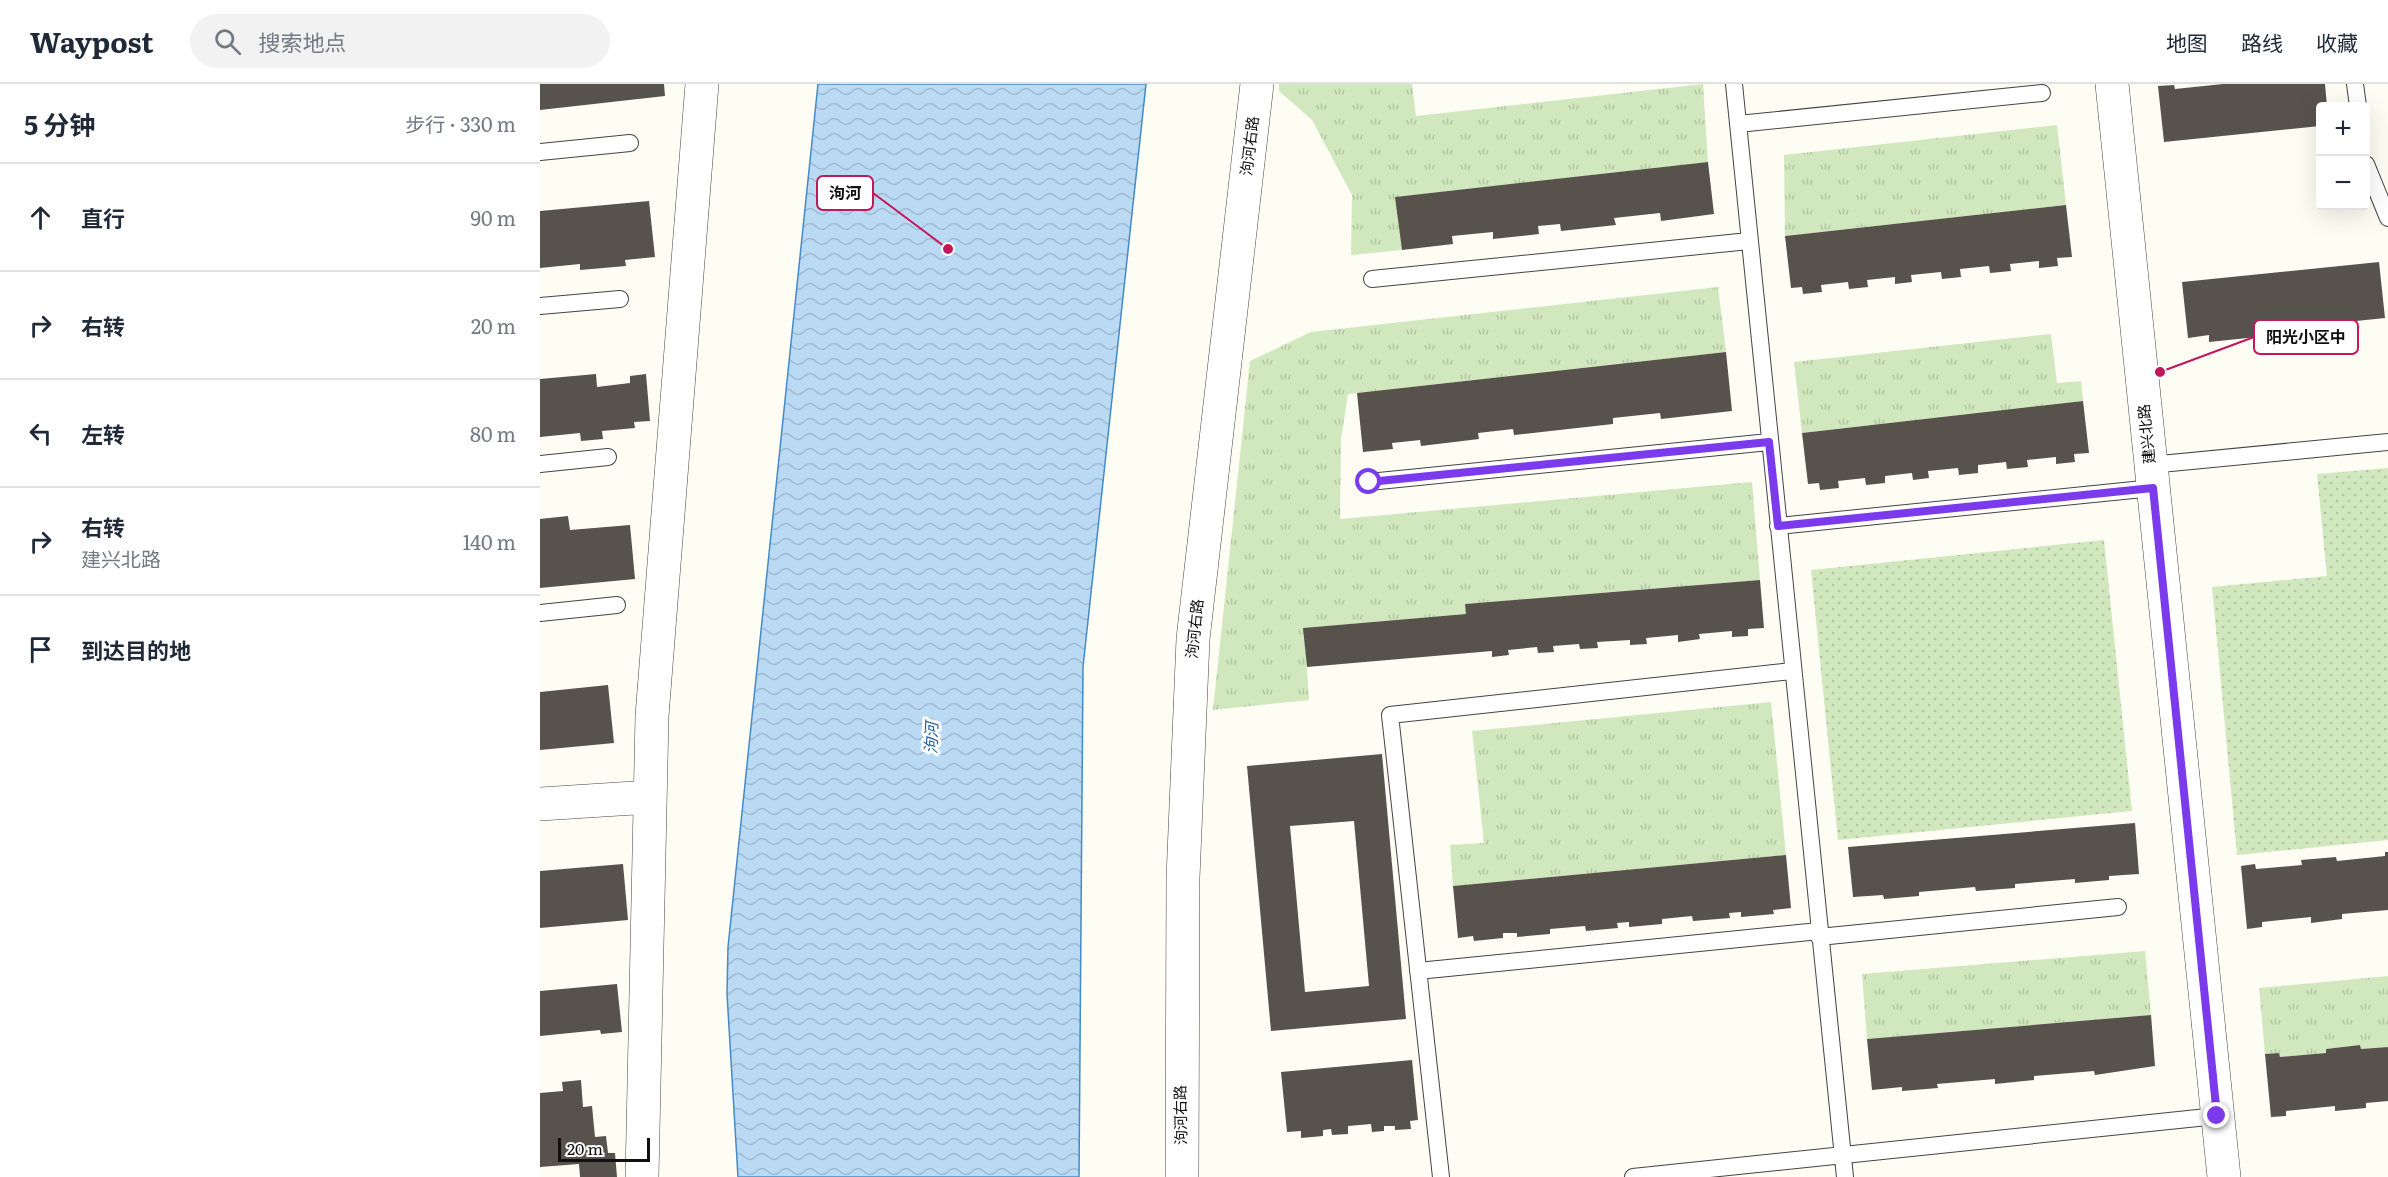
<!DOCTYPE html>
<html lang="zh">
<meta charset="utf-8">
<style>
:root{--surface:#fff;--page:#f2f2f3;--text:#1f2937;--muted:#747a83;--line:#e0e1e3}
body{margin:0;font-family:Literata,"Noto Sans SC",serif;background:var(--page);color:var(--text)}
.controls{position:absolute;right:18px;top:18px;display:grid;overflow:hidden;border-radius:6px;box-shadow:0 6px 24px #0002}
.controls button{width:54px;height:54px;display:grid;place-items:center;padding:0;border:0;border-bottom:2px solid var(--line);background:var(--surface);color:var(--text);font:30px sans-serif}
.scale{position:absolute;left:18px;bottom:15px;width:92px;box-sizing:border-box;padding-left:6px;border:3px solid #101010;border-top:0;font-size:16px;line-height:21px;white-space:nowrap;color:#101010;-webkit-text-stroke:4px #fff;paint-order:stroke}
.stop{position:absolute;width:18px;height:18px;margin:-14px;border:4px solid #7c3aed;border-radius:50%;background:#fff}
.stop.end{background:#7c3aed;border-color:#fff;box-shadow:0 2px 6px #0008}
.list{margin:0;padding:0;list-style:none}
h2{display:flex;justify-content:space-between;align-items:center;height:78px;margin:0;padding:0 24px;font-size:26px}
h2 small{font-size:20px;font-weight:400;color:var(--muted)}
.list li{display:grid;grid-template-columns:39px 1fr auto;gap:18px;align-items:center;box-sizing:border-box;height:108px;padding:0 24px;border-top:2px solid var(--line)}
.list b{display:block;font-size:22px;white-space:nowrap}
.list p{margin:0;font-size:20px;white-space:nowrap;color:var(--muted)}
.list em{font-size:20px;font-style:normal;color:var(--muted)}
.icon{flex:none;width:33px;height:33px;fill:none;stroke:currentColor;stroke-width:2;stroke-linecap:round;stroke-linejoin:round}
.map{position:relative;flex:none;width:1848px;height:1093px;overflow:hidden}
header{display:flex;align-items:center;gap:36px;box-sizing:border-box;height:84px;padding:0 30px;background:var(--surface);border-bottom:2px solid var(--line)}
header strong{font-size:28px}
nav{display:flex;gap:33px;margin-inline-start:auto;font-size:21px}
.search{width:420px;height:54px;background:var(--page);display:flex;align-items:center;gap:15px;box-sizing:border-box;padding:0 21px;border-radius:33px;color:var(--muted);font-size:22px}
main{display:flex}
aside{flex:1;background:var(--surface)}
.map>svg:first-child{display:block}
.grass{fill:url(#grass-tufts)}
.garden{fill:url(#garden-dots)}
.water{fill:url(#water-waves);stroke:#448ac8;stroke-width:1.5}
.building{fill:#58524d;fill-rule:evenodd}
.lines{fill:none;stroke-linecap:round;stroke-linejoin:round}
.service-casing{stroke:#434343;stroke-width:18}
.minor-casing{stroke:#434343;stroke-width:34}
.tertiary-casing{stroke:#434343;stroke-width:34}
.service{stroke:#fff;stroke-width:16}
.minor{stroke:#fff;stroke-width:33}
.tertiary{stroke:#fff;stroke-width:33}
.route{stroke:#7c3aed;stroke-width:8}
.labels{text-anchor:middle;stroke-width:6;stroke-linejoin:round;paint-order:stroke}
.street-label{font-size:15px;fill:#101010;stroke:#fff}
.water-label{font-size:16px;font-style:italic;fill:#1d5c9e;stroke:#fff}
.leader{fill:none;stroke:#c2185b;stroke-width:2}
.callout-dot{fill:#c2185b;stroke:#fff;stroke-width:2}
.callout{fill:#fff;stroke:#c2185b;stroke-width:2}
.callout-label{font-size:16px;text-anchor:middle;font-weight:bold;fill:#101010}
</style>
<header>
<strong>Waypost</strong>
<div class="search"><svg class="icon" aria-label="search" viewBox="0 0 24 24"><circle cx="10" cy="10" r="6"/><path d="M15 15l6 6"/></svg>搜索地点</div>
<nav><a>地图</a><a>路线</a><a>收藏</a></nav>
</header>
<main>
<aside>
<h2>5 分钟<small>步行 · 330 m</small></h2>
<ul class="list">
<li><svg class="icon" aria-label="ahead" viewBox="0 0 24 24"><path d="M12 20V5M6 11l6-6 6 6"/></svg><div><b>直行</b></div><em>90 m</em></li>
<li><svg class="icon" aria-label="right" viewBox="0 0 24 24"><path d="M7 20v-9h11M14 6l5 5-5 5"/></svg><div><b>右转</b></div><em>20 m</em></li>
<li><svg class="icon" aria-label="left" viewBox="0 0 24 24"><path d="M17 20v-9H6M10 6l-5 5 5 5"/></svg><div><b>左转</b></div><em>80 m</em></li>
<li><svg class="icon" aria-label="right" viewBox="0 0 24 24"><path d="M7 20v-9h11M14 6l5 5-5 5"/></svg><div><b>右转</b><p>建兴北路</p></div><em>140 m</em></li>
<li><svg class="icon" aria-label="arrive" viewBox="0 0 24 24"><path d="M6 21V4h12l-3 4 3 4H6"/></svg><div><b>到达目的地</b></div></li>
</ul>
</aside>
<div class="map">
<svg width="1848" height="1093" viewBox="0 0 1848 1093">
<defs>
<pattern id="grass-tufts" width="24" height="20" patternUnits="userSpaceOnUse" patternTransform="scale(1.5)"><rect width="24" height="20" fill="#d1e8be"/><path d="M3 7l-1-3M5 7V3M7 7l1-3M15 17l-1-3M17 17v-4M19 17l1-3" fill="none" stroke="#b2c6a2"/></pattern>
<pattern id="garden-dots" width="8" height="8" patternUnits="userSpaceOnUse" patternTransform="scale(1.5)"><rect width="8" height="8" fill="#d1e8be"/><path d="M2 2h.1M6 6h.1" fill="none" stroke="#b2c6a2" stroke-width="1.8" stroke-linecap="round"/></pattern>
<pattern id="water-waves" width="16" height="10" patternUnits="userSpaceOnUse" patternTransform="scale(1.5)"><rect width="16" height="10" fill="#badaf4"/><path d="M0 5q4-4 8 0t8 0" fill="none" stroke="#9fbad0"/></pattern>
</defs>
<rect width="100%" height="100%" fill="#fefdf4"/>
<path class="grass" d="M739,0h133l4,32 287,-32 5,78 -312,35 6,53 -51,5 1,-60 -40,-75 -33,-29z
M1517,41l9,80 -281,31 -1,-81z
M1178,203l8,65 -378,42 -7,45 -1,80 412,-37 8,98 -294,24v10l-162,14 5,72 -96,10 37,-349 61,-29z
M1511,250l6,49 24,-2 2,20 -281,32 -8,-71z
M1231,618l15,153 -333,31 -3,-41 34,-2 -12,-112z
M1605,867l6,64 -284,24 -5,-65z
M1848,892v71l-27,2 -1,-4 -34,4v4l-46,4 -1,-4 -14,1 -6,-66z"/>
<path class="garden" d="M1848,384v372l-151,15 -25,-268 115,-11 -10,-102z
M1564,456l28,271 -294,29 -27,-270z"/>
<path class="water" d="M278,0h328l-63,583 -4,510h-341l-11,-183 1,-47z"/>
<path class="building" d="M0,0h124l1,12 -125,14z
M1683,0h102l2,22h-7v20l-156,16 -6,-56 16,-1 1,4z
M1168,78l6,52 -53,7 -1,-8 -46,5 2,7 -55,6 -1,-7 -22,2 1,8 -46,5v-7l-41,4 1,8 -51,6 -7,-53z
M109,117l6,56 -30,3 1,6 -46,4v-6l-40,4v-57z
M1526,121l6,52 -15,1 1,8 -19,2v-7l-29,3 1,7 -21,2 -1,-7 -29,3 1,8 -19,2 -1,-7 -30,3 1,7 -17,2v-7l-28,3 1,7 -19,2 -1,-7 -27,3 1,7 -19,2 -1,-7 -11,1 -6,-52z
M1839,178l6,56 -29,3v5l-37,3v-4l-63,6 1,6 -48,5v-7l-21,3 -6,-56z
M1186,268l6,59 -71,8 -1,-6 -47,5v6l-99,11 -1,-6 -35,4 1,6 -58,7 -1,-6 -28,3 1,6 -30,3 -6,-59z
M56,290l1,13 33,-4v-7l16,-2 4,47 -16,1 1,6 -33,3 1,8 -22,2 -1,-8 -40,4v-58z
M1543,317l6,52 -15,1 1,8 -19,2v-7l-29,3 1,7 -21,2 -1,-7 -28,3v8l-19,2 -1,-7 -30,3 1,7 -16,2 -1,-7 -27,3v7l-19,2 -1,-7 -27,3 1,7 -19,2 -1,-7 -11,1 -6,-51z
M28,432l2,14 60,-5 5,54 -95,9v-69z
M1220,496l4,48 -16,1v7l-16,1v-6l-33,3 1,5 -22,3v-7l-32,3 1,6 -17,1v-5l-33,2 1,6 -18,1 -1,-5 -26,2 1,6 -16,1 -1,-6 -29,3 1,5 -17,2v-6l-185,16 -4,-39 163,-14 -1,-10z
M68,601l6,58 -74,7v-58z
M842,670l24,265 -135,12 -24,-265zM814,737l15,165 -64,6 -15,-166z
M1595,739l4,51 -30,2v4l-34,3v-4l-60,5v4l-39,3 -1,-4 -56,5v4l-35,3 -1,-4 -30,2 -5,-50z
M1845,768h3v58l-46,4v5l-31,4v-6l-49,5v5l-15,2 -6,-63 14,-2 1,5 46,-4 -1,-5 35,-3 1,4 48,-5z
M1246,771l5,53 -18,2 1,4 -33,3v-5l-12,1 1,5 -37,3 -1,-5 -30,3v5l-33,3v-5l-12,1 1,5 -32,3 -1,-5 -35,3v5l-33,3v-4h-14v5l-29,3 -1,-5 -15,2 -5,-52z
M83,780l5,56 -88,8v-57z
M77,900l5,48 -21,2 -1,-4 -60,6v-45z
M1611,931l4,51 -60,9 -1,-4 -60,5v4l-39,4v-5l-58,5 1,4 -36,3v-4l-30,3 -5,-51z
M1820,961l1,4 27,-2v54l-22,2v5l-31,3v-5l-49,5v5l-15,1 -6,-63 14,-1 1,4 46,-4v-4z
M872,976l6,60 -8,1 1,8 -16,1v-4h-11v5l-12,1 -1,-8 -23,2v8l-16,1 -1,-6 -8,1v6l-22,2v-7l-14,1 -6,-60z
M41,996l2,27 9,-1 3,31 11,-1 2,17h7l2,24h-37l-1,-13 -39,3v-74l23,-2 -1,-9z"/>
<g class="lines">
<g class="service-casing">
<path id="service" d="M1194,0l111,1093
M1815,0l3,22
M1198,40l304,-31
M0,68l90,-9
M1826,80l22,54
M832,195l377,-38
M0,222l80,-7
M0,380l68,-7
M1610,381l238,-23
M829,398l400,-40
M1238,442l375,-38
M0,529l77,-8
M1279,853l299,-30
M878,887l401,-40
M901,1093l-51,-462 402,-44
M1093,1093l584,-61"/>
</g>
<g class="minor-casing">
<path id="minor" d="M0,720l110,-7
M102,1093l10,-461 50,-632
M642,1093l1,-299 10,-239 64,-555"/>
</g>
<g class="tertiary-casing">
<path id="tertiary" d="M1572,0l112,1093"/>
</g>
<use href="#service" class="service"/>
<use href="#minor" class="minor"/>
<use href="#tertiary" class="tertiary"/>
</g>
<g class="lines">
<path class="route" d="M829,398l400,-40 9,84 375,-38 64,628"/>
</g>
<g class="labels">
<g class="street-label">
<text transform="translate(710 62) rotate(-83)" y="5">泃河右路</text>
<text transform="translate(1607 350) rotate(-96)" y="5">建兴北路</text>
<text transform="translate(655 545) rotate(-84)" y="5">泃河右路</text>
<text transform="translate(641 1031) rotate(-91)" y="5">泃河右路</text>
</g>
<g class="water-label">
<text transform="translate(391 654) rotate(-88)" y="6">泃河</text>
</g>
</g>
<path class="leader" d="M408 165L333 109M1620 288L1714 253"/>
<g class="callout-dot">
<circle cx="408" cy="165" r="6"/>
<circle cx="1620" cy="288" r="6"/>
</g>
<g class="callout">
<rect x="277" y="92" width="56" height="34" rx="6"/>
<rect x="1714" y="236" width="104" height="34" rx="6"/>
</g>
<g class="callout-label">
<text x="305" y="115">泃河</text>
<text x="1766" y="259">阳光小区中</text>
</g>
</svg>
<div class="controls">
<button>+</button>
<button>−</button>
</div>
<div class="scale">20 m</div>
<div class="stop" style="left:829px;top:398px"></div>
<div class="stop end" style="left:1677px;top:1032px"></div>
</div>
</main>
